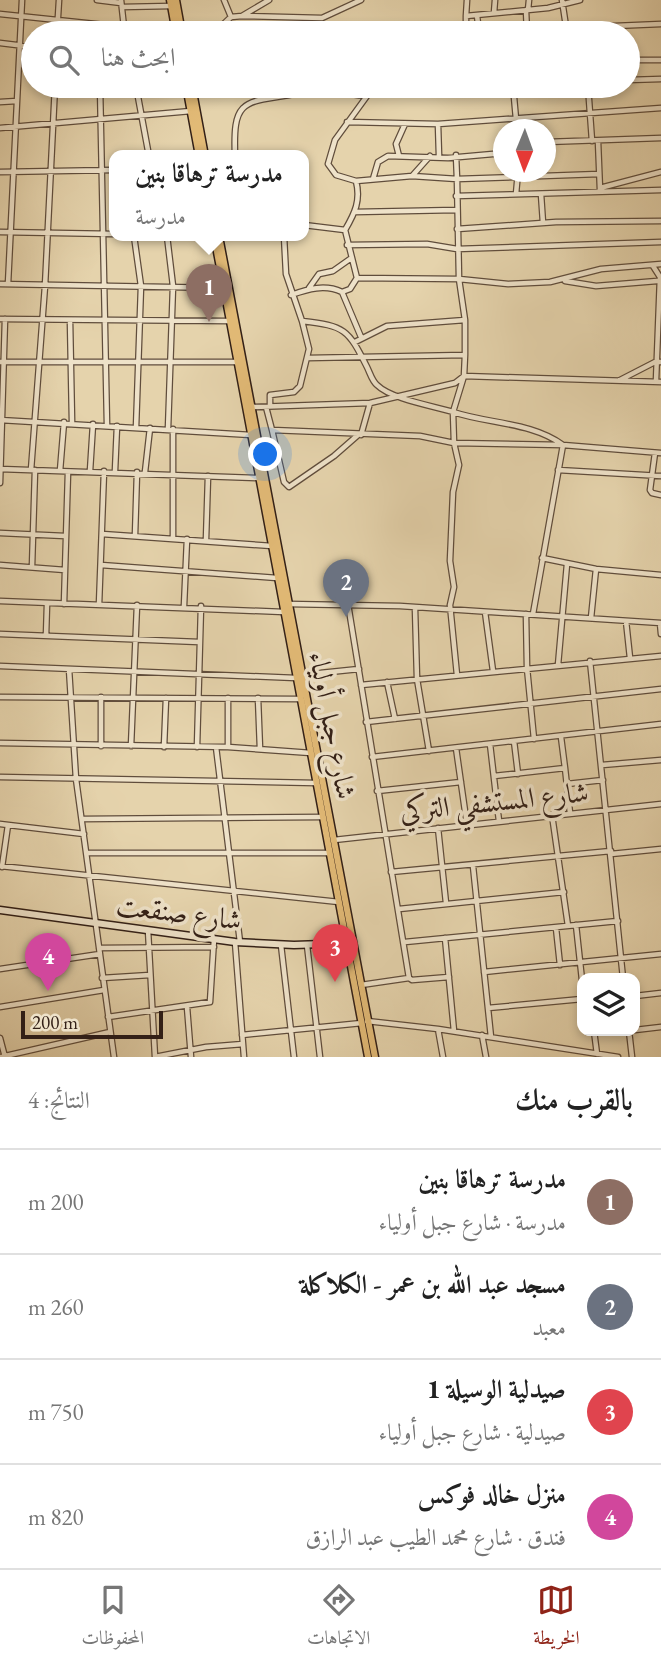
<!DOCTYPE html>
<html lang="ar">
<meta charset="utf-8">
<style>
:root{--surface:#fff;--page:#f2f2f2;--text:#222;--muted:#767676;--line:#e0e0e0;--accent:#8f2418}
body{margin:0;font-family:"EB Garamond",Amiri,serif;background:var(--page);color:var(--text);direction:rtl}
.controls{position:absolute;right:21px;bottom:21px;display:grid;overflow:hidden;border-radius:14px;box-shadow:0 4px 10px #0003}
.controls button{width:63px;height:63px;display:grid;place-items:center;padding:0;border:0;border-bottom:2px solid var(--line);background:var(--surface);color:var(--text);font:35px sans-serif}
.compass{position:absolute;left:493px;top:119px;width:63px;height:63px;border-radius:50%;background:var(--surface);box-shadow:0 4px 10px #0003;rotate:181deg}
.scale{position:absolute;left:21px;bottom:18px;width:142px;box-sizing:border-box;padding-left:7px;border:4px solid #332017;border-top:0;font-size:19px;line-height:24px;white-space:nowrap;color:#332017;-webkit-text-stroke:5px #eee2c9;paint-order:stroke}
.you{position:absolute;left:266px;top:455px;width:24px;height:24px;margin:-18px;border:5px solid #fff;border-radius:50%;background:#1a73e8;box-shadow:0 0 0 10px #1a73e833}
.badge{display:grid;place-items:center;width:46px;height:46px;border-radius:50%;background:var(--accent);color:#fff;font-size:23px;font-weight:700}
.pin{position:absolute;translate:-50% -58px;filter:drop-shadow(0 2px 4px #0008)}
.pin::after{content:'';position:absolute;top:37px;width:24px;height:21px;background:inherit;clip-path:polygon(0 0,100% 0,50% 100%)}
.popup{position:absolute;left:109px;top:150px;width:200px;height:91px;box-sizing:border-box;display:grid;place-content:center;border-radius:14px;background:var(--surface);filter:drop-shadow(0 2px 5px #0005);font-size:23px;white-space:nowrap;color:var(--muted)}
.popup b{font-size:26px;color:var(--text)}
.popup::after{content:'';position:absolute;left:50%;top:100%;margin-left:-14px;border:14px solid transparent;border-top-color:var(--surface)}
.list{margin:0;padding:0;list-style:none}
h2{display:flex;justify-content:space-between;align-items:center;height:91px;margin:0;padding:0 28px;font-size:30px}
h2 small{font-size:23px;font-weight:400;color:var(--muted)}
.list li{display:grid;grid-template-columns:46px 1fr auto;gap:21px;align-items:center;box-sizing:border-box;height:105px;padding:0 28px;border-top:2px solid var(--line)}
.list b{display:block;font-size:26px;white-space:nowrap}
.list p{margin:0;font-size:23px;white-space:nowrap;color:var(--muted)}
.list em{font-size:23px;font-style:normal;color:var(--muted)}
.icon{flex:none;width:38px;height:38px;fill:none;stroke:currentColor;stroke-width:2;stroke-linecap:round;stroke-linejoin:round}
.map{position:relative;flex:none;width:661px;height:1057px;overflow:hidden;direction:ltr}
.search{position:absolute;background:var(--surface);box-shadow:0 4px 10px #0003;left:21px;right:21px;top:21px;height:77px;display:flex;align-items:center;gap:18px;box-sizing:border-box;padding:0 24px;border-radius:38px;color:var(--muted);font-size:26px}
.sheet{height:511px;background:var(--surface)}
nav{display:flex;justify-content:space-around;align-items:center;box-sizing:border-box;height:98px;border-top:2px solid var(--line);background:var(--surface);font-size:19px;color:var(--muted)}
nav a{display:grid;justify-items:center;gap:4px}
nav .on{color:var(--accent)}
.map>svg:first-child{display:block}
.lines{fill:none;stroke-linecap:round;stroke-linejoin:round}
.street-casing{stroke:#604d3c;stroke-width:7}
.secondary-casing{stroke:#332017;stroke-width:9}
.primary-casing{stroke:#332017;stroke-width:9}
.street{stroke:#eee2c9;stroke-width:4.5}
.secondary{stroke:#eee2c9;stroke-width:6}
.primary{stroke:#e2ba76;stroke-width:6}
.labels{text-anchor:middle;stroke-width:7;stroke-linejoin:round;paint-order:stroke}
.street-label{font-size:28px;fill:#332017;stroke:#eee2c9}
</style>
<div class="map">
<svg width="661" height="1057" viewBox="0 0 661 1057">
<rect width="100%" height="100%" fill="#e5d3ac"/>
<filter id="stains"><feTurbulence type="fractalNoise" baseFrequency=".00286" numOctaves="4"/><feColorMatrix values="0 0 0 0 .2 0 0 0 0 .09 0 0 0 0 .02 0 0 0 .5 -.17"/></filter>
<radialGradient id="worn" r=".72"><stop offset=".6" stop-color="#630" stop-opacity="0"/><stop offset="1" stop-color="#630" stop-opacity=".3"/></radialGradient>
<g class="lines">
<g class="street-casing">
<path id="street" d="M97,0l24,3
M121,0l3,27
M224,0l7,17
M562,0l5,33
M122,7l49,-1
M526,10l1,23
M528,10l1,-10
M494,13l1,-13
M0,14l124,13 51,1
M477,15l2,18
M242,16l80,2 39,-18
M466,16l1,-16
M567,28l94,-4
M57,33l2,-33
M214,33l17,-16 11,-1 27,-16
M466,33v-17l82,-8 32,-8
M0,43l33,4
M628,60h33
M628,80l33,-1
M100,86l7,339
M136,86l13,70
M452,86l12,3 53,-3
M513,86l4,44
M588,86l4,55
M0,102l17,-1
M347,122l91,2 223,-16
M438,124l1,32
M0,128l191,-17
M598,141l2,49
M546,142l115,-4
M456,155l1,24 142,-5
M235,156c-2,-54 6,-54 54,-61 14,-2 27,-7 43,-5 21,2 31,13 50,-4
M399,156l-3,-12 9,-20
M0,172l114,-2
M413,175l17,-19
M373,179l5,-17 10,-6 60,2 56,-5
M356,181l56,-5 45,3 2,100 6,41v35l-1,21 -11,36c36,12 79,10 110,33l-30,169
M600,188l61,-16
M516,194l2,-22
M541,194l2,29
M456,196l205,-6
M355,212l101,-2
M304,225l41,5
M457,229l99,-7 105,-1
M0,232l114,2
M134,236l7,50 -5,142
M167,236l6,50 -5,143
M284,236l2,38 16,47c43,5 46,8 65,46 3,6 5,14 10,18 14,14 56,21 76,27l1,31 5,22 -6,27 -3,69 4,26 -4,18 7,70
M347,245l80,-1 30,5 204,-7
M653,266l7,11 -4,104
M357,278l102,1 49,5 42,-2 51,-13 60,-5
M357,278l-12,-48c10,-17 16,-30 11,-49l-20,-6 -8,-11 7,-24 32,-44
M565,281l31,5 61,-5
M0,284l223,4
M8,284l14,-284
M309,288l10,-14 14,-3 17,-12
M342,292l8,-3 7,-11
M291,295c17,-6 34,-11 51,-3l19,45
M0,319l229,2
M70,320l2,102
M355,342l32,-16 78,-6
M308,358l157,-3
M0,362h237
M620,380l35,-18h6
M270,406v-11l24,-3 6,-6 9,-37 -7,-28
M252,407l118,-4 85,-20 9,-7 197,6
M266,407l6,23 148,6 34,7 109,2 98,8
M0,420l251,15
M272,430l12,52 5,5 45,-31 24,-21
M361,435l9,-32
M655,453l-5,37 2,3 9,2
M0,469l259,9
M31,470l14,-184 10,-200
M558,470l103,6
M60,471l4,-49
M90,471l3,-47
M115,471l2,-45
M145,472l5,-44
M0,483l5,-164
M0,533l65,3
M102,534l170,12
M135,536l2,-64
M173,537v-108
M206,540l2,-64
M542,558l54,11 65,6
M0,565l65,5
M101,565l176,13
M32,567l3,-97
M0,601l284,11
M64,604l4,-132
M288,604l112,2 261,17
M348,604l61,374 3,2 37,-3
M99,605l5,-134
M184,606l3,-67
M415,608l2,71 12,72
M485,612l8,59
M526,614l1,54 7,71
M591,618l5,-49
M626,621l4,37
M660,623l1,11
M0,634l199,8
M46,636l1,-32
M590,661l33,317
M558,665l9,-101
M0,666l296,12
M69,669l7,110 38,278
M301,675l58,-6
M387,682l8,37
M361,685l300,-29
M0,697l300,2
M101,697v49
M258,698l2,51
M366,722l295,-33
M514,741l4,33
M0,743l228,4 83,6
M490,744l9,77
M131,746l6,-141
M164,747l2,-49
M197,747l4,-141
M216,747l24,195
M228,747v-49
M456,748l11,77
M372,757l289,-33
M602,765l59,-5
M565,768l5,45
M494,776l71,-8 -4,-31
M0,777l316,6
M567,784l36,-4
M377,791l84,-9
M552,815l16,111
M82,819l241,-2
M0,824l84,10
M438,828l8,75
M334,840l327,-36
M87,853h243
M611,854l50,-5
M0,866l339,36
M473,866l18,171
M2,867l6,-42
M391,872l220,-21
M399,909l165,-17
M576,925l6,55
M556,928l4,37
M148,930l7,127 51,-10 37,-3
M445,938l9,93
M235,942l9,115
M405,942l213,-21
M281,945l13,112
M307,945l13,112
M99,948l115,-1
M0,969l100,-15
M484,972l177,-18
M102,978l48,-3
M361,985l48,-7
M635,996l26,-3
M0,1007l104,-17
M187,1007l4,50
M488,1008l94,-9
M108,1017l102,-15 4,-63
M367,1021l71,8 180,28
M438,1029l5,28
M635,1030l26,-3
M594,1031l3,23
M629,1031l3,26
M242,1035l120,-12
M482,1035l4,22
M0,1038l5,19
M1,1057l109,-25"/>
</g>
<g class="secondary-casing">
<path id="secondary" d="M0,910l235,32 59,3 57,-2"/>
</g>
<g class="primary-casing">
<path id="primary" d="M170,0l6,33
M176,0l6,33
M186,86l13,70
M192,86l13,70
M214,236l154,821
M219,236l156,821"/>
</g>
<use href="#street" class="street"/>
<use href="#secondary" class="secondary"/>
<use href="#primary" class="primary"/>
</g>
<g class="labels">
<g class="street-label">
<text transform="translate(333 725) rotate(79)" y="10">شارع جبل أولياء</text>
<text transform="translate(494 801) rotate(-6)" y="10">شارع المستشفي التركي</text>
<text transform="translate(179 912) rotate(7)" y="10">شارع صنقعت</text>
</g>
</g>
<rect width="100%" height="100%" filter="url(#stains)"/>
<rect width="100%" height="100%" fill="url(#worn)"/>
</svg>
<div class="controls">
<button><svg class="icon" aria-label="layers" viewBox="0 0 24 24"><path d="M12 4l9 5-9 5-9-5zM3 14l9 5 9-5"/></svg></button>
</div>
<svg class="compass" viewBox="-18 -18 36 36"><path d="M0-13l5 13h-10z" fill="#e53935"/><path d="M0 13l5-13h-10z" fill="#767676"/></svg>
<div class="scale">200 m</div>
<div class="you"></div>
<div class="pin badge" style="left:209px;top:322px;background:#8d6e63">1</div>
<div class="popup"><b>مدرسة ترهاقا بنين</b>مدرسة</div>
<div class="pin badge" style="left:346px;top:617px;background:#6b7280">2</div>
<div class="pin badge" style="left:335px;top:982px;background:#e0444e">3</div>
<div class="pin badge" style="left:48px;top:991px;background:#d1479c">4</div>
<div class="search"><svg class="icon" aria-label="search" viewBox="0 0 24 24"><circle cx="10" cy="10" r="6"/><path d="M15 15l6 6"/></svg>ابحث هنا</div>
</div>
<section class="sheet">
<h2>بالقرب منك<small>النتائج: 4</small></h2>
<ul class="list">
<li><span class="badge" style="background:#8d6e63">1</span><div><b>مدرسة ترهاقا بنين</b><p>مدرسة · شارع جبل أولياء</p></div><em>200 m</em></li>
<li><span class="badge" style="background:#6b7280">2</span><div><b>مسجد عبد الله بن عمر - الكلاكلة</b><p>معبد</p></div><em>260 m</em></li>
<li><span class="badge" style="background:#e0444e">3</span><div><b>صيدلية الوسيلة 1</b><p>صيدلية · شارع جبل أولياء</p></div><em>750 m</em></li>
<li><span class="badge" style="background:#d1479c">4</span><div><b>منزل خالد فوكس</b><p>فندق · شارع محمد الطيب عبد الرازق</p></div><em>820 m</em></li>
</ul>
</section>
<nav>
<a class="on"><svg class="icon" aria-label="map" viewBox="0 0 24 24"><path d="M3 6l6-2 6 2 6-2v14l-6 2-6-2-6 2zM9 4v14M15 6v14"/></svg>الخريطة</a>
<a><svg class="icon" aria-label="directions" viewBox="0 0 24 24"><path d="M12 3l9 9-9 9-9-9zM9 14v-3h6M13 9l2 2-2 2"/></svg>الاتجاهات</a>
<a><svg class="icon" aria-label="saved" viewBox="0 0 24 24"><path d="M7 4h10v16l-5-4-5 4z"/></svg>المحفوظات</a>
</nav>
